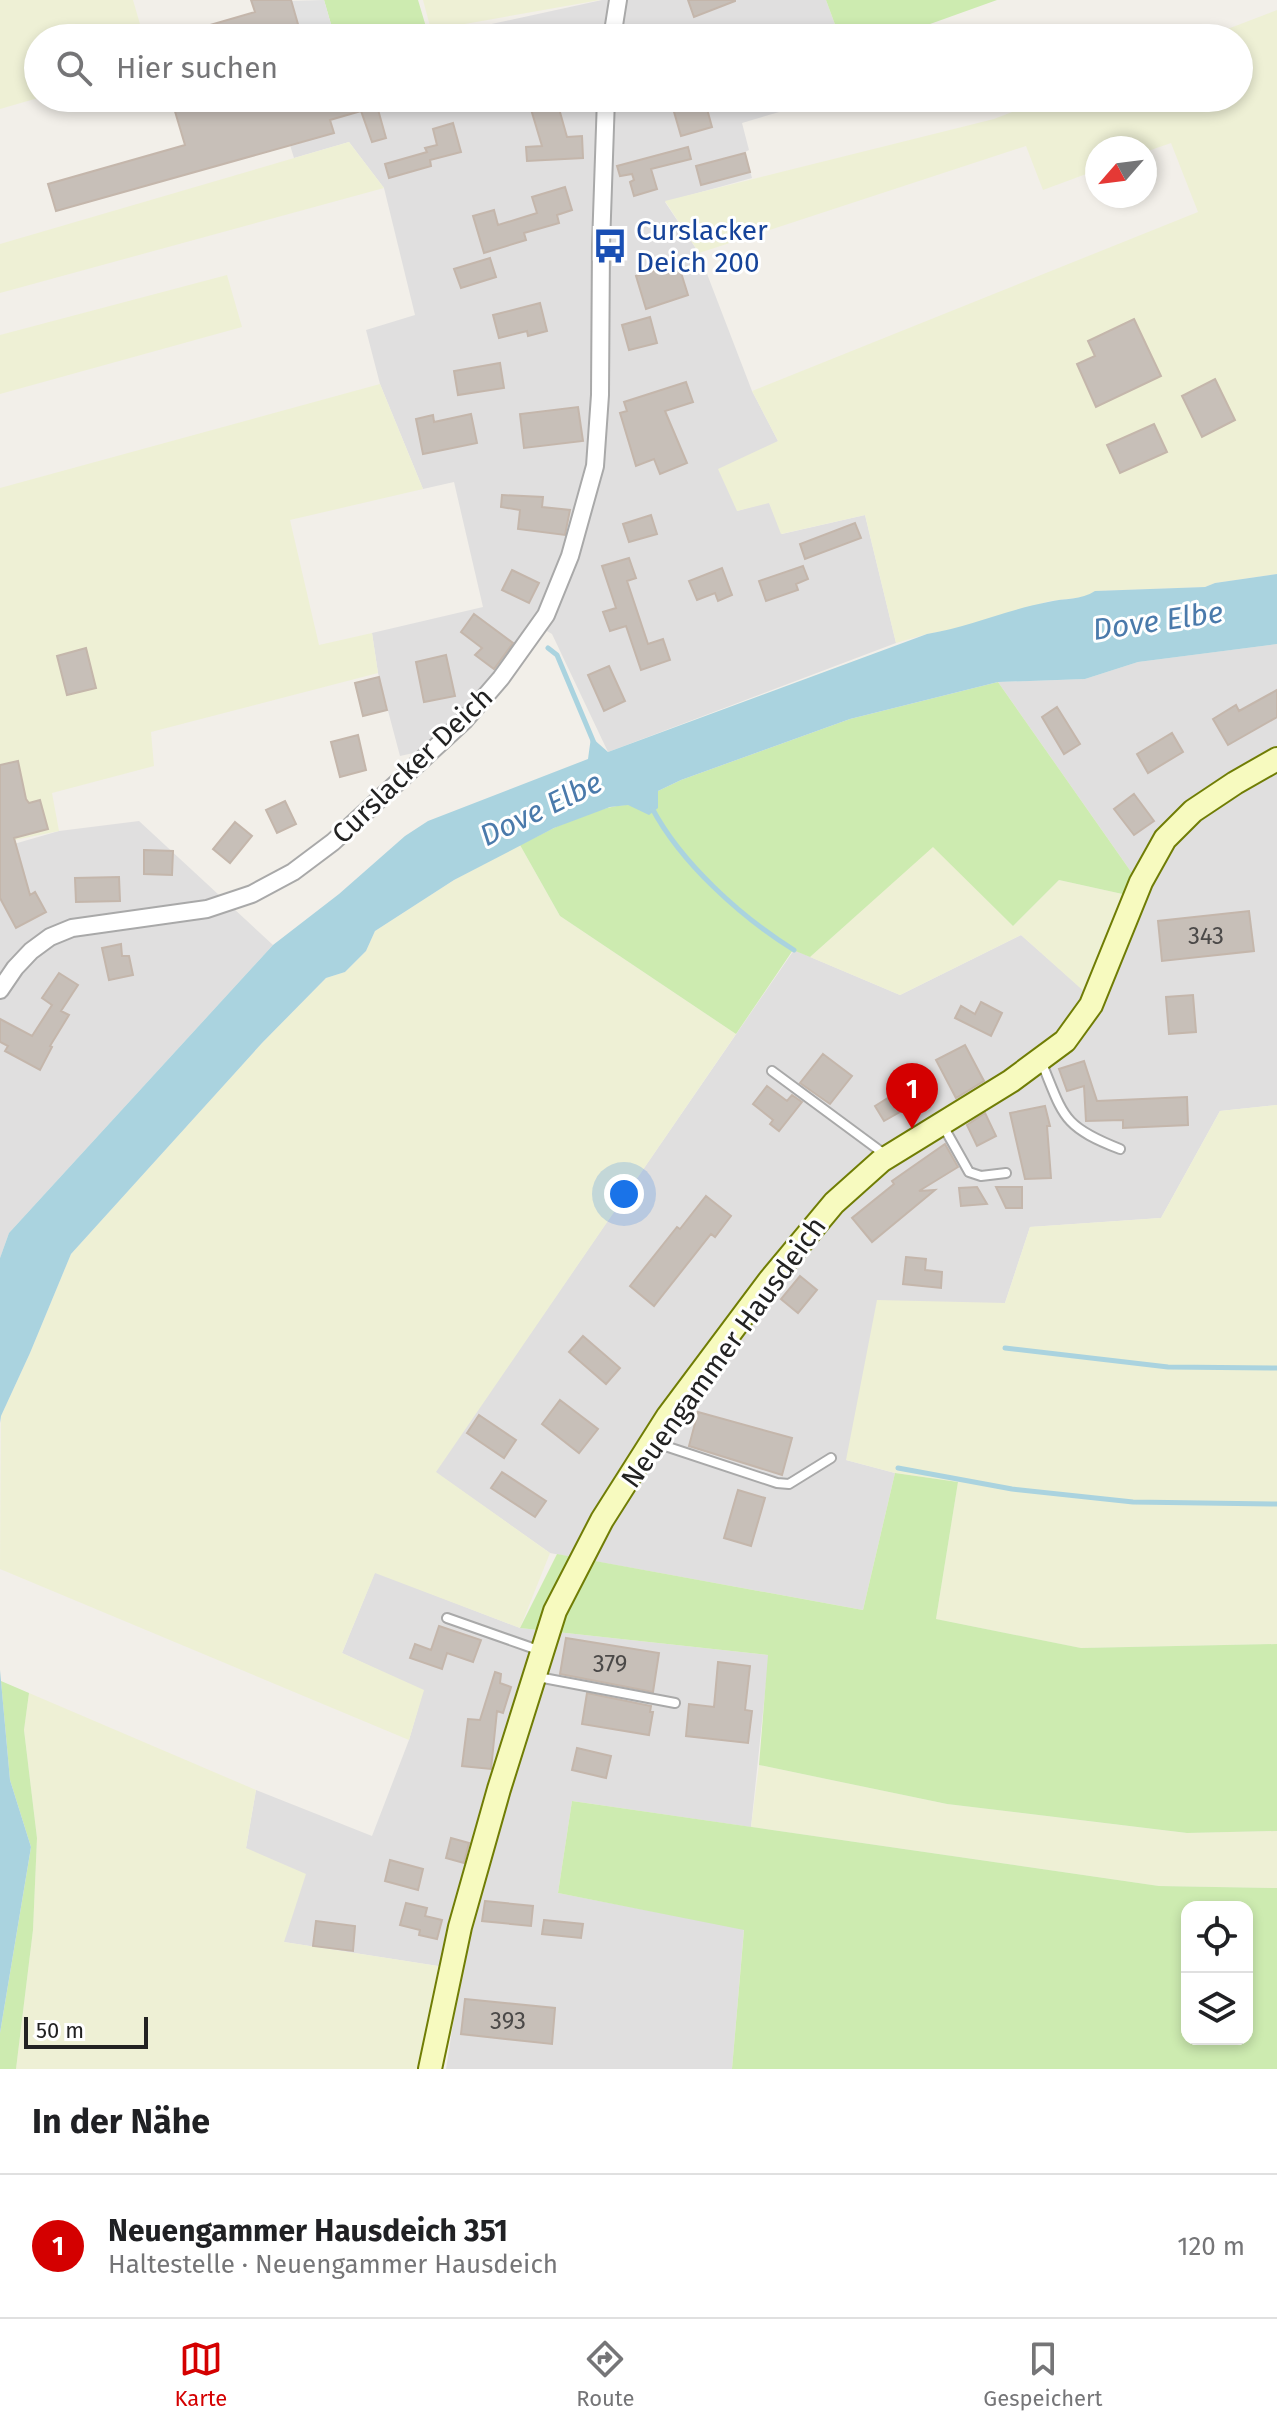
<!DOCTYPE html>
<html lang="de">
<meta charset="utf-8">
<style>
:root{--surface:#fff;--page:#f6f6f6;--text:#202124;--muted:#757577;--line:#e0e0e0;--accent:#d40000}
body{margin:0;font-family:"Fira Sans",sans-serif;background:var(--page);color:var(--text)}
.controls{position:absolute;right:24px;bottom:24px;display:grid;overflow:hidden;border-radius:16px;box-shadow:0 4px 12px #0003}
.controls button{width:72px;height:72px;display:grid;place-items:center;padding:0;border:0;border-bottom:2px solid var(--line);background:var(--surface);color:var(--text);font:40px sans-serif}
.compass{position:absolute;left:1085px;top:136px;width:72px;height:72px;border-radius:50%;background:var(--surface);box-shadow:0 4px 12px #0003;rotate:242deg}
.scale{position:absolute;left:24px;bottom:20px;width:124px;box-sizing:border-box;padding-left:8px;border:4px solid #222;border-top:0;font-size:22px;line-height:28px;white-space:nowrap;color:#222;-webkit-text-stroke:6px #fff;paint-order:stroke}
.you{position:absolute;left:624px;top:1194px;width:28px;height:28px;margin:-20px;border:6px solid #fff;border-radius:50%;background:#1a73e8;box-shadow:0 0 0 12px #1a73e833}
.badge{display:grid;place-items:center;width:52px;height:52px;border-radius:50%;background:var(--accent);color:#fff;font-size:26px;font-weight:700}
.pin{position:absolute;translate:-50% -66px;filter:drop-shadow(0 2px 4px #0008)}
.pin::after{content:'';position:absolute;top:42px;width:28px;height:24px;background:inherit;clip-path:polygon(0 0,100% 0,50% 100%)}
.list{margin:0;padding:0;list-style:none}
h2{display:flex;justify-content:space-between;align-items:center;height:104px;margin:0;padding:0 32px;font-size:34px}
h2 small{font-size:26px;font-weight:400;color:var(--muted)}
.list li{display:grid;grid-template-columns:52px 1fr auto;gap:24px;align-items:center;box-sizing:border-box;height:144px;padding:0 32px;border-top:2px solid var(--line)}
.list b{display:block;font-size:30px;white-space:nowrap}
.list p{margin:0;font-size:26px;white-space:nowrap;color:var(--muted)}
.list em{font-size:26px;font-style:normal;color:var(--muted)}
.icon{flex:none;width:44px;height:44px;fill:none;stroke:currentColor;stroke-width:2;stroke-linecap:round;stroke-linejoin:round}
.map{position:relative;flex:none;width:1277px;height:2069px;overflow:hidden}
.search{position:absolute;background:var(--surface);box-shadow:0 4px 12px #0003;left:24px;right:24px;top:24px;height:88px;display:flex;align-items:center;gap:20px;box-sizing:border-box;padding:0 28px;border-radius:44px;color:var(--muted);font-size:30px}
.sheet{height:248px;background:var(--surface)}
nav{display:flex;justify-content:space-around;align-items:center;box-sizing:border-box;height:112px;border-top:2px solid var(--line);background:var(--surface);font-size:22px;color:var(--muted)}
nav a{display:grid;justify-items:center;gap:4px}
nav .on{color:var(--accent)}
.map>svg:first-child{display:block}
.residential{fill:#e0dfdf}
.farmland{fill:#eef0d5}
.grass{fill:#cdebb0;fill-rule:evenodd}
.parking{fill:#e2e2e2}
.water{fill:#aad3df}
.lines{fill:none;stroke-linecap:round;stroke-linejoin:round}
.stream{stroke:#aad3df;stroke-width:5}
.building{fill:#c7bfb8;stroke:#c4b6ab;stroke-width:2}
.lane-casing{stroke:#a9a9a9;stroke-width:12}
.street-casing{stroke:#a9a9a9;stroke-width:20}
.secondary-casing{stroke:#707d05;stroke-width:26}
.lane{stroke:#fff;stroke-width:8}
.street{stroke:#fff;stroke-width:16}
.secondary{stroke:#f7fabf;stroke-width:22}
.labels{text-anchor:middle;stroke-width:6;stroke-linejoin:round;paint-order:stroke}
.number-label{font-size:24px;fill:#4b4948}
.transit-label{font-size:28px;fill:#164399;stroke:#fff;text-anchor:start}
.street-label{font-size:28px;fill:#222;stroke:#fff}
.water-label{font-size:30px;font-style:italic;fill:#4a7aab;stroke:#fff}
</style>
<div class="map">
<svg width="1277" height="2069" viewBox="0 0 1277 2069">
<rect width="100%" height="100%" fill="#f2efe9"/>
<path class="residential" d="M602,0h224l14,38h-413z
M294,98h533l-85,25 7,27 -4,2 7,26 -87,24 34,51 53,138 26,50 -41,70 32,-9 13,32 83,-19 31,128 -288,109 -56,-118 -22,-13 -36,56 -35,39 -41,36 -18,4 -22,-83 -6,-40 111,-26 -29,-125 -31,7 -43,-105 -14,-54 49,-15 -31,-127 -35,-46 -55,16 -17,-55z
M1277,644v461l-57,6 -59,107 -131,9 -25,76 -159,157 49,13 -32,137 -313,-57 -115,-81 359,-522 106,45 121,-60 67,59 46,-118 -136,-194 87,-3 53,-17z
M139,821l134,124 -264,288 -9,25v-410l59,-17z
M375,1572l145,56 249,27 -18,172 -179,-26 -14,92 186,36 -12,140h-286l16,-103h-24l-154,-24 -38,-94 10,-58 116,46 37,-96 14,-49 -81,-38z"/>
<path class="farmland" d="M0,0h133l11,38h-106v60l-38,11z
M423,0h177l-169,30z
M1277,10v564l-62,9 -10,4 -109,4 -11,6 -35,4 -91,27 -32,6 -31,9 -31,-128 -84,19 -12,-31 -32,8 -19,-42 60,-28 -26,-50 446,-179 -27,-69 -26,9v-4h-48v22l-54,20 -17,-44 -327,107 -34,-52 329,-82 55,-21h190v-60h-35z
M349,142l35,46 -384,105v-49z
M227,275l15,52 -242,67v-59z
M380,384l43,105 -133,31 29,125 53,-12 6,40 -227,59 3,34 -102,27 7,38 -59,12v-355z
M520,845l40,71 176,118 -300,438 114,81 -30,75 -145,-55 -33,80 82,37 -15,50 -409,-171 1,-153 29,-63 41,-99 191,-211 64,-65 19,-6 21,-21 9,-20 79,-51z
M933,846l80,80 46,-46 68,15 -39,100 -67,-60 -121,60 -90,-38z
M1277,1105v539l-196,4 -145,-29 22,-137 -63,-9 -49,-13 31,-160 128,3 25,-76 131,-9 59,-107z
M29,1693l227,97 -10,58 60,26 -22,68 154,24 -17,103h-405l17,-139 4,-92 -13,-108z
M759,1765l188,39 239,29 91,-2v57l-118,-2 -408,-59z"/>
<path class="grass" d="M324,0h94l11,37 -94,1z
M826,0h171l-106,38h-51z
M998,682l136,194 -7,19 -68,-15 -46,46 -80,-79 -123,110 -17,-7 -57,84 -176,-118 -40,-71c30,-15 72,-38 106,-40 11,0 22,2 32,3v-17l23,-11 169,-61z
M895,1473l63,9 -22,137 145,29 196,-4v187l-90,2 -240,-29 -188,-39 9,-110 -248,-27 37,-74 306,56z
M1,1681l28,12 -5,37 13,108 -4,92 -17,139h-16v-36l31,-186 -21,-67z
M572,1801l587,85 118,2v181h-545l12,-139 -186,-37zM1187,1907h60v132h-60z"/>
<path class="parking" d="M324,0l11,38h-32l-12,-37z"/>
<path class="water" d="M1277,574v70l-139,18 -53,17 -87,3 -148,37 -169,61 -23,11v17l-9,7 -21,-10 -18,2 -56,21 -100,52 -79,51 -9,20 -21,21 -19,6 -64,65 -191,211 -41,99 -29,63 -1,7v-165l9,-25 264,-288 66,-51 66,-58 23,-15 160,-62 3,-22 17,15 319,-118c41,-7 79,-24 121,-32 17,-4 33,-2 47,-11l110,-4 10,-4z
M0,1670l10,110 21,67 -31,186z"/>
<g class="lines">
<path class="stream" d="M548,648l9,7 37,88
M652,808c29,55 89,109 142,142
M1005,1348l163,19 109,1
M898,1468l114,21 121,13 144,2"/>
</g>
<path class="building" d="M251,0h40l11,38h-123v-4l76,-22z
M688,0h47v1l-41,16z
M171,98h221v3l-15,5 9,32 -14,4 -11,-31 -31,9 4,13 -278,78 -8,-27 137,-39z
M556,98l11,39 15,-1 1,22 -56,3 -1,-14 16,-1 -12,-40z
M670,98h34l8,29 -31,9z
M453,123l8,29 -31,8 1,6 -42,12 -4,-14 42,-12 -2,-4 12,-3 -4,-16z
M688,147l3,12 -40,10 6,20 -23,7 -4,-14 4,-2 -2,-6 -12,2 -3,-10z
M745,153l5,19 -49,13 -5,-19z
M565,187l7,23 -15,5 2,8 -35,10 2,7 -42,13 -11,-37 21,-6 4,15 39,-12 -5,-16z
M490,258l6,19 -35,11 -7,-19z
M678,263l10,32 -42,14 -10,-33z
M540,303l7,28 -19,5 -1,-5 -28,7 -6,-23z
M650,317l7,26 -28,7 -7,-25z
M1134,319l27,57 -65,31 -19,-43 18,-8 -7,-15z
M500,363l4,25 -46,7 -4,-24z
M1215,379l20,41 -33,17 -20,-41z
M686,382l7,20 -28,9 22,52 -27,11 -6,-15 -18,7 -16,-53 7,-2 -3,-9z
M578,407l5,34 -59,7 -4,-34z
M471,414l6,29 -54,11 -7,-35 17,-4 1,7z
M1154,424l13,28 -47,21 -13,-28z
M502,495l41,2 -1,10 28,3 -5,25 -47,-6 2,-19 -19,-3z
M651,515l6,19 -28,8 -6,-18z
M855,523l6,15 -56,21 -5,-15z
M629,558l7,20 -9,3 21,63 15,-5 7,21 -29,10 -15,-44 -16,5 -7,-19 13,-4 -14,-42z
M803,566l5,13 -12,5 2,6 -32,11 -7,-20z
M722,568l10,27 -14,6 -3,-8 -18,7 -8,-19z
M512,570l27,13 -10,20 -27,-13z
M474,614l39,29 -19,26 -19,-14 7,-7 -21,-16z
M86,648l10,40 -29,7 -10,-39z
M446,655l9,41 -31,6 -8,-40z
M609,666l16,35 -21,10 -16,-36z
M379,677l8,33 -24,6 -8,-33z
M1277,690v27l-49,28 -15,-26 23,-14 3,6z
M1057,707l23,37 -16,10 -22,-37z
M1172,733l11,19 -35,21 -11,-19z
M358,735l8,35 -26,7 -9,-35z
M18,761l8,38 3,4 11,-3 8,29 -34,9 16,57 5,-3 11,20 -30,16 -16,-30v-133z
M1134,794l20,27 -20,14 -20,-26z
M285,801l11,23 -19,9 -11,-23z
M235,822l17,14 -22,27 -17,-14z
M144,850l29,1 -1,24 -28,-1z
M119,877l1,24 -44,1 -1,-24z
M1249,911l5,40 -92,10 -4,-40z
M121,944l1,12h7l4,19 -24,5 -7,-32z
M59,973l19,12 -17,26 8,4 -19,31 2,1 -12,23 -35,-19 3,-5 -8,-4v-23l32,17 20,-31 -10,-7z
M1193,995l3,37 -27,2 -3,-37z
M981,1002l21,11 -11,23 -36,-18 6,-12 14,8z
M965,1045l19,36 -28,17 -20,-38z
M823,1054l29,22 -22,28 -30,-21z
M1084,1061l13,40 90,-4 1,28 -65,3v-8l-37,1 -2,-35 -17,5 -8,-22z
M767,1086l20,15 5,-6 10,7 -23,29 -9,-7 3,-4 -20,-16z
M896,1093l9,16 -21,12 -9,-15z
M1045,1106l5,20h-3l4,52 -26,1 -15,-66z
M985,1113l11,23 -19,10 -10,-21z
M945,1144l13,23 -39,24 16,-1 -63,52 -20,-24 42,-34 -2,-3z
M977,1187l10,17 -26,2 -2,-18z
M996,1187h26v21h-16z
M706,1196l25,20 -16,21 -4,-3 -57,72 -24,-20 47,-59 3,2z
M906,1257l20,2 -1,11 17,2 -1,16 -38,-4z
M800,1276l17,14 -19,23 -17,-14z
M583,1336l37,32 -14,16 -37,-32z
M560,1400l38,29 -19,24 -37,-29z
M698,1412l94,26 -10,37 -93,-29z
M479,1415l37,25 -12,18 -37,-25z
M502,1472l44,29 -11,16 -44,-29z
M738,1490l27,8 -14,48 -27,-8z
M439,1626l42,14 -8,22 -26,-9 -5,16 -32,-11 5,-14 16,6z
M566,1638l93,15 -6,39 -93,-18z
M718,1662l32,4 -5,44 7,1 -4,32 -62,-7 3,-32 25,3z
M495,1672l6,2 -1,9 11,4 -8,26 -6,-2 -6,58 -29,-3 6,-47 12,1z
M587,1693l64,13 -1,6h3l-4,23 -67,-11z
M577,1748l34,8 -5,22 -34,-8z
M451,1838l18,5 -5,20 -18,-5z
M390,1860l33,9 -5,21 -33,-9z
M485,1901l48,5 -2,20 -49,-5z
M406,1903l21,5 -2,8 17,4 -5,19 -18,-4 1,-5 -20,-5z
M544,1920l39,4 -2,14 -39,-4z
M316,1921l39,5 -2,25 -40,-5z
M465,1999l90,9 -3,36 -91,-10z"/>
<g class="lines">
<g class="lane-casing">
<path id="lane" d="M1041,1061c23,55 20,65 79,88
M772,1071l115,85
M942,1124l27,48 12,4 25,-3
M653,1442l124,41 12,1 42,-26
M447,1618l94,33
M538,1677l137,26"/>
</g>
<g class="street-casing">
<path id="street" d="M612,38l6,-38
M0,990l15,-22 16,-17 19,-14 22,-9 135,-19 45,-15 41,-22 40,-30 131,-121 37,-43 45,-63 24,-59 25,-90 5,-71 1,-150 5,-147"/>
</g>
<g class="secondary-casing">
<path id="secondary" d="M430,2069l30,-142 39,-138 56,-178 47,-91 66,-104 101,-135 65,-78 47,-42 130,-80 54,-40 26,-36 50,-123 24,-43 28,-28 42,-28 42,-24"/>
</g>
<use href="#lane" class="lane"/>
<use href="#street" class="street"/>
<use href="#secondary" class="secondary"/>
</g>
<defs>
<g id="bus-bare" transform="scale(2.76)"><path d="M-5-6H5V4H4V6H2V4H-2V6H-4V4H-5ZM-3.5-4V0h7V-4ZM-3.5 1.2v1.5H-2V1.2ZM2 1.2v1.5H3.5V1.2Z" fill="#1a4fb4" stroke="#fff" stroke-width="2.5" paint-order="stroke"/></g>
</defs>
<g fill-rule="evenodd">
<use href="#bus-bare" x="610" y="246"/>
</g>
<g class="labels">
<g class="number-label">
<text x="1206" y="944">343</text>
<text x="610" y="1672">379</text>
<text x="508" y="2029">393</text>
</g>
<g class="transit-label">
<text x="636" y="240">Curslacker<tspan x="636" dy="32">Deich 200</tspan></text>
</g>
<g class="street-label">
<text transform="translate(412 765) rotate(-44)" y="10">Curslacker Deich</text>
<text transform="translate(723 1352) rotate(-54)" y="10">Neuengammer Hausdeich</text>
</g>
<g class="water-label">
<text transform="translate(1158 621) rotate(-8)" y="10">Dove Elbe</text>
<text transform="translate(541 809) rotate(-26)" y="10">Dove Elbe</text>
</g>
</g>
</svg>
<div class="controls">
<button><svg class="icon" aria-label="locate" viewBox="0 0 24 24"><circle cx="12" cy="12" r="6"/><path d="M12 2v4M12 18v4M2 12h4M18 12h4"/></svg></button>
<button><svg class="icon" aria-label="layers" viewBox="0 0 24 24"><path d="M12 4l9 5-9 5-9-5zM3 14l9 5 9-5"/></svg></button>
</div>
<svg class="compass" viewBox="-18 -18 36 36"><path d="M0-13l5 13h-10z" fill="#e53935"/><path d="M0 13l5-13h-10z" fill="#757577"/></svg>
<div class="scale">50 m</div>
<div class="you"></div>
<div class="pin badge" style="left:912px;top:1129px">1</div>
<div class="search"><svg class="icon" aria-label="search" viewBox="0 0 24 24"><circle cx="10" cy="10" r="6"/><path d="M15 15l6 6"/></svg>Hier suchen</div>
</div>
<section class="sheet">
<h2>In der Nähe<small></small></h2>
<ul class="list">
<li><span class="badge">1</span><div><b>Neuengammer Hausdeich 351</b><p>Haltestelle · Neuengammer Hausdeich</p></div><em>120 m</em></li>
</ul>
</section>
<nav>
<a class="on"><svg class="icon" aria-label="map" viewBox="0 0 24 24"><path d="M3 6l6-2 6 2 6-2v14l-6 2-6-2-6 2zM9 4v14M15 6v14"/></svg>Karte</a>
<a><svg class="icon" aria-label="directions" viewBox="0 0 24 24"><path d="M12 3l9 9-9 9-9-9zM9 14v-3h6M13 9l2 2-2 2"/></svg>Route</a>
<a><svg class="icon" aria-label="saved" viewBox="0 0 24 24"><path d="M7 4h10v16l-5-4-5 4z"/></svg>Gespeichert</a>
</nav>
